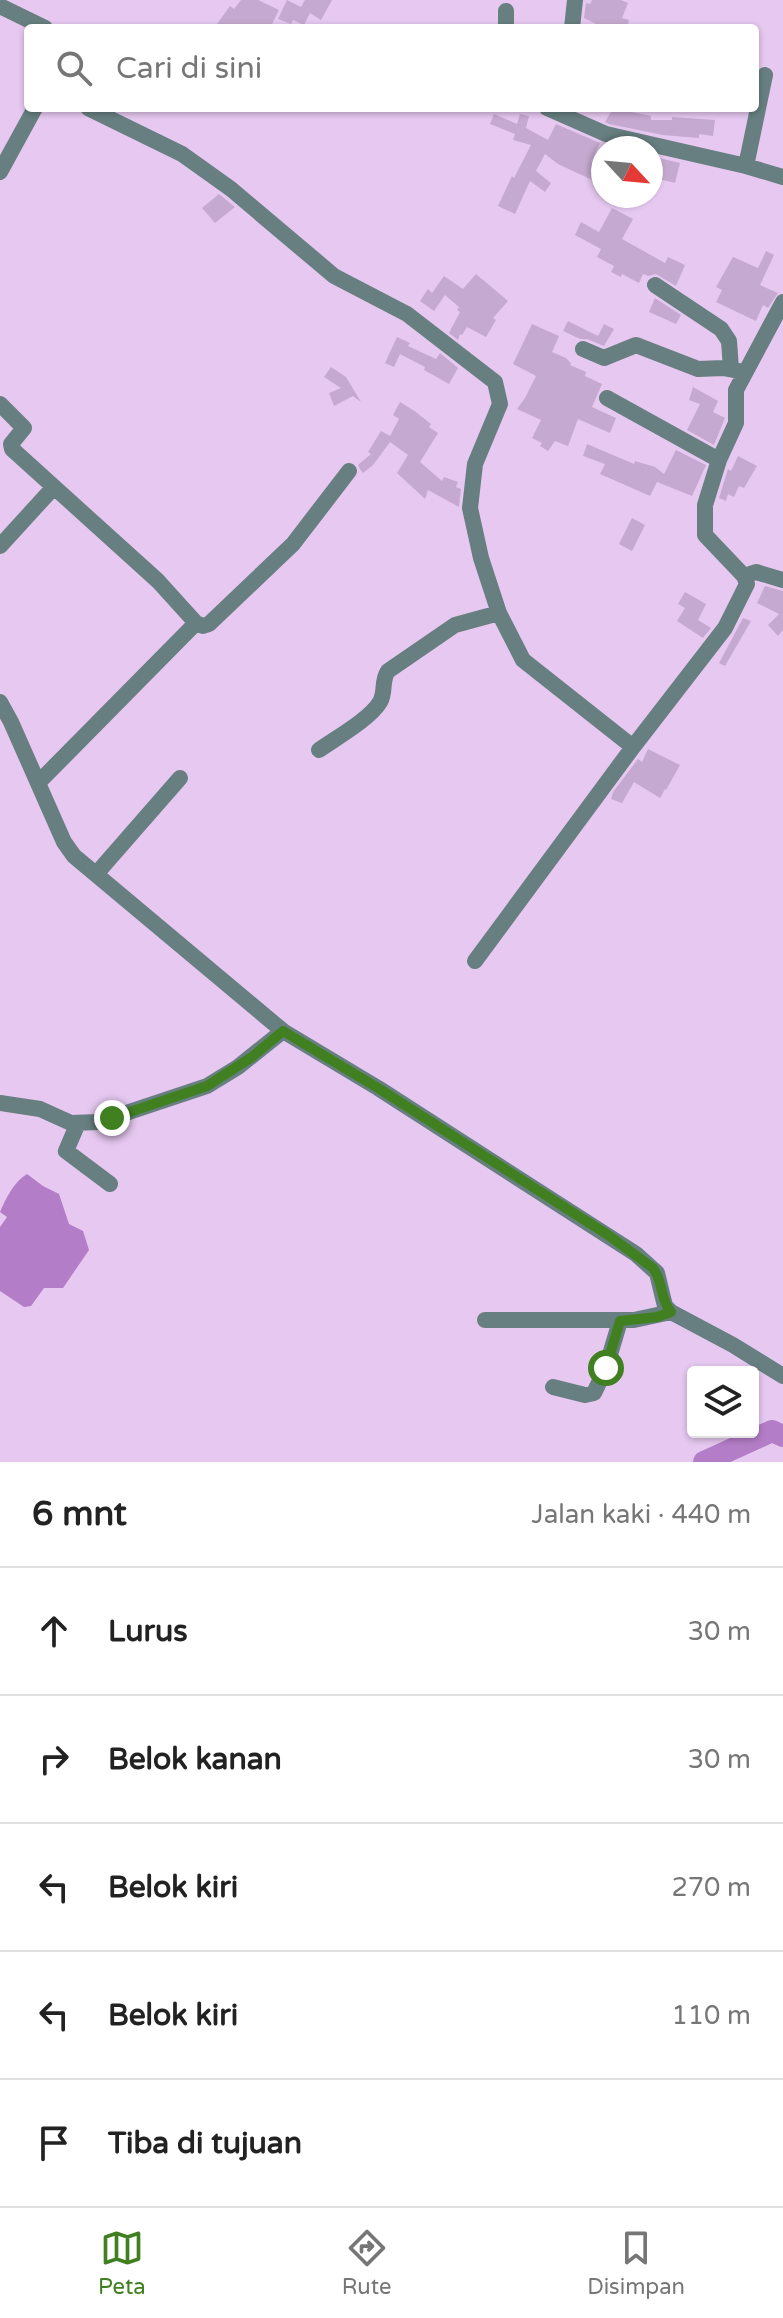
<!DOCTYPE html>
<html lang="id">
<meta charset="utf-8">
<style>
:root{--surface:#fff;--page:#f2f2f2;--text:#222;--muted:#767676;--line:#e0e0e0;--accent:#418020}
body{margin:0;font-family:"Varela Round",sans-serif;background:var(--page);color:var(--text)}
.controls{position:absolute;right:24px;bottom:24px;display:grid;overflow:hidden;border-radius:8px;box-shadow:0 2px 6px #0004}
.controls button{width:72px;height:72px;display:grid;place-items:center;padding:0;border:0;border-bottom:2px solid var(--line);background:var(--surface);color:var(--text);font:40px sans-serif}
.compass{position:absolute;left:591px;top:136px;width:72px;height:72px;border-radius:50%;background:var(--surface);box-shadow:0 2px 6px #0004;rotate:116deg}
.stop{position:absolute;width:24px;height:24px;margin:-18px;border:6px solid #418020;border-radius:50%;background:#fff}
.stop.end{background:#418020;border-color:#fff;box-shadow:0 2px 8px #0008}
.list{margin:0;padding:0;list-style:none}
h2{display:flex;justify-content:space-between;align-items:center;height:104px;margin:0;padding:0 32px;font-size:34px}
h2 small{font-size:26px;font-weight:400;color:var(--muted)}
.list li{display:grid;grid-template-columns:52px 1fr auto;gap:24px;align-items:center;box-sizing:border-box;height:128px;padding:0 32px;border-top:2px solid var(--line)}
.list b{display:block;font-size:30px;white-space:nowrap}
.list em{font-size:26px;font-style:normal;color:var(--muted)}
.icon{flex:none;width:44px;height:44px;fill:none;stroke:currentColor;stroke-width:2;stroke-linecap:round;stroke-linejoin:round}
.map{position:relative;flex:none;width:783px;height:1462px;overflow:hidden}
.search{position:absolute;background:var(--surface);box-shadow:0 2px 6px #0004;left:24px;right:24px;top:24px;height:88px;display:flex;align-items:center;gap:20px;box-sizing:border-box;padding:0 28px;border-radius:8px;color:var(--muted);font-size:30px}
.sheet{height:744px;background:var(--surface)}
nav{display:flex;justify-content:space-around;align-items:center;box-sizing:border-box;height:112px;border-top:2px solid var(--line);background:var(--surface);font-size:22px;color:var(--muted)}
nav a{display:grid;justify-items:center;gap:4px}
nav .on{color:var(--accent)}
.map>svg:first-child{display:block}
.water{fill:#b47dc7}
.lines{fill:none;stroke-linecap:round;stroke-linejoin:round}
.river{stroke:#b47dc7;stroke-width:22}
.building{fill:#c6a9d0}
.minor{stroke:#677f80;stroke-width:16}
.route{stroke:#418020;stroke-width:10}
</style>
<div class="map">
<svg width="783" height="1462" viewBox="0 0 783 1462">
<rect width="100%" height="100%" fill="#e6c8f0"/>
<path class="water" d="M27,1174l16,12 16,8 10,30 14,7 6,19 -26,38h-19l-13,18 -7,1 -24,-16v-64l7,-10 -7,-5c6,-14 14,-30 27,-38z"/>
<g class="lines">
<path class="river" d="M704,1462l68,-31 11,5"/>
</g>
<path class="building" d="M241,0h17l21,10 -9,18h-48l-5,-4 13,-18 4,3z
M287,0l14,7 4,-7h27l-11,20 -11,-7 -6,12 -11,-5 -2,4 -13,-5z
M592,0h29l7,3 -6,15 7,2 -2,8h-33l2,-4 -12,-6 2,-15 4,1z
M613,108l38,8v4h21v-3l43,3 -2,16 -14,-2v4l-36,-3 -54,-11 -4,-2z
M494,114l23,10 3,-10 9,2 -3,12 22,12 8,-16 44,19 -9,19 10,4 -3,6 5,3v10l-45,-21 -13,-10 -9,17 15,12 -6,9 -15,-11 -15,33 -17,-8 14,-30 2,2 17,-33 -18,-5 2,-6 -25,-10z
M651,156l29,7 -5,20 -24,-6z
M219,194l16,13 -20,16 -13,-15z
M612,208l21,11 -11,20 43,24 3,-6 17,8 -9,21 -20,-12 -8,2 -5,-2 -4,9 -17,-9 -1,3 -10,-5 3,-6 -17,-9 4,-8 -26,-14 6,-13 18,10z
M766,251l8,4 -14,30 18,8 -10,15 -5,-3 -7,16 -40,-19 6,-12 -6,-3 17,-30 25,11z
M476,274l32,27 -15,17 3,2 -10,17 -19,-10 -5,8 -2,-1 -2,6 -9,-7 11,-21 -3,-2 2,-3 -14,-12 -11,16 -14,-10 8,-12 4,4 12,-17 19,13z
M655,298l26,17 -5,9 -27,-12z
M568,321l30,15 6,-12 10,5 -10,17 -17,-7h-7l-17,-8z
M532,324l27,12 -7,16 14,6 5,5 -1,2 16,7 -1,4 17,8 -10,23 24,11 -6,15 -32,-14 -10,27 -13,-5 -7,10 -8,-5 2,-3 -10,-5 9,-18 -24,-11 8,-11 11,-22 -23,-12z
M397,337l13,6 -2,3 28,13 4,-6 18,15 -9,16 -25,-14 1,-3 -25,-13 -6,13 -9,-4z
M331,367l15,10 15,25 -8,-6 -19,10 -5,-13 12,-5 -17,-11z
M693,387l25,14 -5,11 12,6 -11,27 -27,-15 13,-26 -11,-4z
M400,402l16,10 15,12 -2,3 9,6 -18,29 22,19 2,-4 14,5 -2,5 5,2 -2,18 -31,-17 -3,9 -28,-26 11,-18 -18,-13 -17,23 -10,8 -3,-4 -2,-4 13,-11 -3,-2 13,-21 9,5 9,-17 -6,-4z
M587,444l47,20 1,-3 20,6 9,7 12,-24 30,15 -14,31 -35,-14 -7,14 -50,-22 5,-10 -22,-8z
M738,456l19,10 -13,22 -5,-2 -5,11 -6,-3 -2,7 -7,-3 9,-29 3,2z
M632,518l13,7 -13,26 -13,-7z
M765,586l18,5v39l-5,6 -10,-11 11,-11 -22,-11z
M685,592l21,12 -8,16 13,8 -8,10 -26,-17 8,-13 -7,-4z
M743,618l8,3 -26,45 -6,-3z
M648,749l32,16 -14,25 -1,-1 -5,9 -26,-16 -12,21 -11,-4 2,-7 25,-33 4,3z"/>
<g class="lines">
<path class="minor" d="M0,6l45,22
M506,28v-17
M572,28l3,-28
M88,108l94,46 49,35 103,87 73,38 88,68 5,22 -25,60 -5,44 11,50 18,55 24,47 110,87
M547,108l59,26 140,32 37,11
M746,166l19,-91
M0,172l35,-64
M655,285l66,44 8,12 2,28
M583,349l21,9 32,-13 62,24 25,-1 21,4
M607,398l112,62
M0,404l24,24 -13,16 1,5 146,132 38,42 7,3 6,-2 84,-80 56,-73
M0,546l54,-59
M744,576l12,-4 27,8
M0,702l11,20 53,120 10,14 209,175 95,57 258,166 21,19 8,33 6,6 62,33 50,31
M319,750c17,-12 51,-31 61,-48 6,-10 1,-21 8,-31l67,-46 44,-12
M38,783l158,-160
M97,873l83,-95
M475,961l158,-214 92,-119 22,-44 -3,-8 -39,-41v-30l14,-45 17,-37v-33l47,-88
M0,1103l40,6 31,14 28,-1 108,-36 31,-19 45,-36
M78,1123l-12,28 44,33
M485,1320h149l37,-8
M553,1387l32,8 9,-2 12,-25 14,-47"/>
</g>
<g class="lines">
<path class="route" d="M112,1118l95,-32 45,-29 31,-26 95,57 230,147 45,33c10,13 7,31 18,44l-14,5 -37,4 -14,47"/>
</g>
</svg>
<div class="controls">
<button><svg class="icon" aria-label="layers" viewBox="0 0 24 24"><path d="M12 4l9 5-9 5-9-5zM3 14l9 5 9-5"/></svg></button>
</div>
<svg class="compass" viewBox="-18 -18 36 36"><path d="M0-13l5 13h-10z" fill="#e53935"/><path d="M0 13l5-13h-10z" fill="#767676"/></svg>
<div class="stop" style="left:606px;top:1368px"></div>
<div class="stop end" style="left:112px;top:1118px"></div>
<div class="search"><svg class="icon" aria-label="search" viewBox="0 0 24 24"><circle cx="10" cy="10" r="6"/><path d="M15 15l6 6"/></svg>Cari di sini</div>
</div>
<section class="sheet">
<h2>6 mnt<small>Jalan kaki · 440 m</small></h2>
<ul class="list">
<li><svg class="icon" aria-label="ahead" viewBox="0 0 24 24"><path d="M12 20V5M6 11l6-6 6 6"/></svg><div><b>Lurus</b></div><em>30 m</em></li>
<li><svg class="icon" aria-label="right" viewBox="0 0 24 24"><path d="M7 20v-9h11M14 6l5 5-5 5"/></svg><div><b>Belok kanan</b></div><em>30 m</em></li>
<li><svg class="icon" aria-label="left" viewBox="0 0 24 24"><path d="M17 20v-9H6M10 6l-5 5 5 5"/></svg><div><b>Belok kiri</b></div><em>270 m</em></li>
<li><svg class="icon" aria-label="left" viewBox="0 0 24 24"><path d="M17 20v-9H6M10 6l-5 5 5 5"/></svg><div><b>Belok kiri</b></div><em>110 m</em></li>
<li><svg class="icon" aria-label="arrive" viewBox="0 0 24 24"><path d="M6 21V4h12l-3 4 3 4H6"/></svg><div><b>Tiba di tujuan</b></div></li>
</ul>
</section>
<nav>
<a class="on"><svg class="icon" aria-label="map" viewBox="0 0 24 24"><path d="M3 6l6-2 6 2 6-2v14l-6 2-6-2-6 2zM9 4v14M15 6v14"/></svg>Peta</a>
<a><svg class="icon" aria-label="directions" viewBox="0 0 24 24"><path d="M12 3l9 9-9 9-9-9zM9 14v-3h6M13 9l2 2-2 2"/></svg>Rute</a>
<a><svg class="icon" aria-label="saved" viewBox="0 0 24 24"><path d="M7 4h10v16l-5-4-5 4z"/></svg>Disimpan</a>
</nav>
